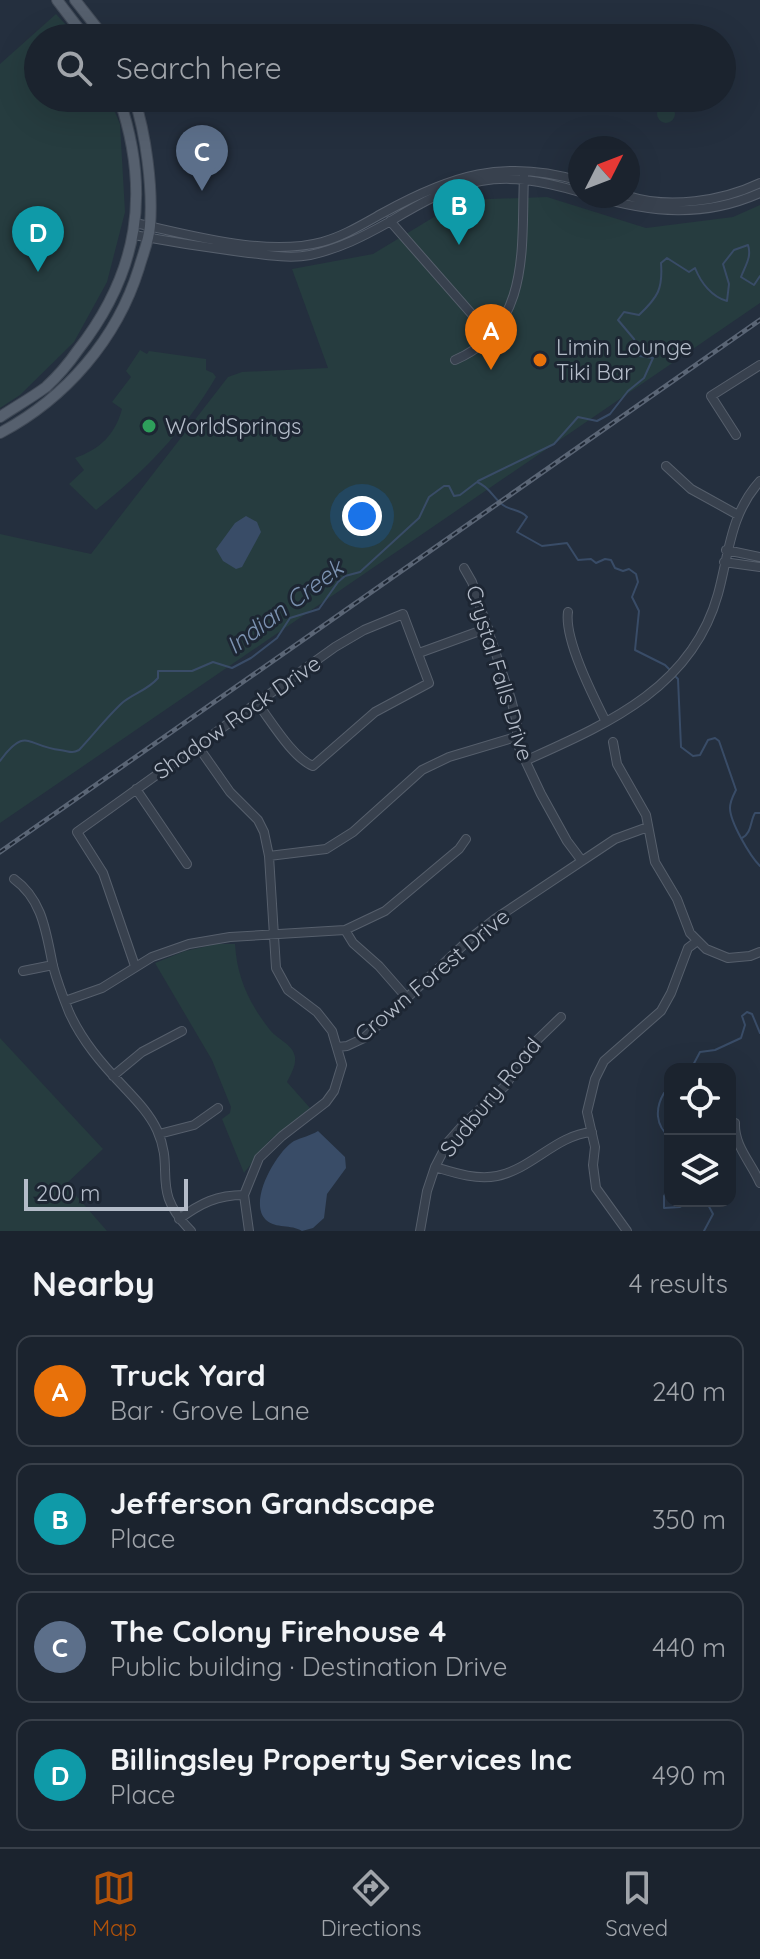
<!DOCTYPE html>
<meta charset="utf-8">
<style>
:root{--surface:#1b232e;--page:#282f3a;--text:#f1f3f6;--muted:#a0a4aa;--line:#39404a;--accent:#b45309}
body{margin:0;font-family:Quicksand,sans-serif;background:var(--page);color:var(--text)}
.controls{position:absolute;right:24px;bottom:24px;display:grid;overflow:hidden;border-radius:16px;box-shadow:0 8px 32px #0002}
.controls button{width:72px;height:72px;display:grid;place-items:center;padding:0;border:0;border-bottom:2px solid var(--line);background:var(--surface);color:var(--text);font:40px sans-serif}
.compass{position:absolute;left:568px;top:136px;width:72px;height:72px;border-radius:50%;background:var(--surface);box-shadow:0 8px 32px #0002;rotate:48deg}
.scale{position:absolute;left:24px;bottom:20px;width:164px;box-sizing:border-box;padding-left:8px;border:4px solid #b4bcc9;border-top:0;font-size:22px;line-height:28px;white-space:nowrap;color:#b4bcc9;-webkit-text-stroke:6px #1d2633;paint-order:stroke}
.you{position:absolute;left:362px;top:516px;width:28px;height:28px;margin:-20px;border:6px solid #fff;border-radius:50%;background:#1a73e8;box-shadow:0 0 0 12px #1a73e833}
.badge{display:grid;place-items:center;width:52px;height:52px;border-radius:50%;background:var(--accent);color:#fff;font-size:26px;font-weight:700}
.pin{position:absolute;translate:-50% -66px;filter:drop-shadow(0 2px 4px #0008)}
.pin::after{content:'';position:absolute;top:42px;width:28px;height:24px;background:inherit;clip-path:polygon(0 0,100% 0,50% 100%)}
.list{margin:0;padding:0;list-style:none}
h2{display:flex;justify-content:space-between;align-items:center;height:104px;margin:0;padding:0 32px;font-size:34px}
h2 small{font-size:26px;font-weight:400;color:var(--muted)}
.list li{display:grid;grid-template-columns:52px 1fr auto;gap:24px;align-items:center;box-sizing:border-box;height:112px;margin:0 16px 16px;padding:0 16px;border:2px solid var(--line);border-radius:16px}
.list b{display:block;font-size:30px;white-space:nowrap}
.list p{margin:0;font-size:26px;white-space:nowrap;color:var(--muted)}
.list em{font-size:26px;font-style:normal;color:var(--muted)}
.icon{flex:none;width:44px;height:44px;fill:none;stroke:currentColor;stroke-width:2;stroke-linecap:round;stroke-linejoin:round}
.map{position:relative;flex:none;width:760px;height:1231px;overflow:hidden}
.search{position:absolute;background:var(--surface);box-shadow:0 8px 32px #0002;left:24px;right:24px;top:24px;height:88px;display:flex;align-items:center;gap:20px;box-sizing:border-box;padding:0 28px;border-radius:44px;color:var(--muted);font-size:30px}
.sheet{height:616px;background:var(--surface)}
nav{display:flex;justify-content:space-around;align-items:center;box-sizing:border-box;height:112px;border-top:2px solid var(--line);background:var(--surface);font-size:22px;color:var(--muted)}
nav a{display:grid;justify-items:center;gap:4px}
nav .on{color:var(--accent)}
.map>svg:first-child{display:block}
.green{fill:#263c3f}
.water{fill:#394c67}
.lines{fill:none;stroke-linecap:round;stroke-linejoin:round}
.stream{stroke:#394c67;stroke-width:2}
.minor-casing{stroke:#565f6c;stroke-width:10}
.major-casing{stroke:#414a57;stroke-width:12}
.minor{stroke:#38414e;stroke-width:8}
.major{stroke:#56606e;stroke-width:10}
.rail-casing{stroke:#5a6575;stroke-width:5}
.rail{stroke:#1d2633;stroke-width:2;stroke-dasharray:6;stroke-linecap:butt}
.food-dot{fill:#e8710a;stroke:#1d2633;stroke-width:3}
.leisure-dot{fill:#2e9e5b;stroke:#1d2633;stroke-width:3}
.labels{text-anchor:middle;stroke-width:6;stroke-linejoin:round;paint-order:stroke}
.poi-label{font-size:22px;fill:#b4bcc9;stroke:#1d2633;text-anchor:start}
.street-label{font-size:22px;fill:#b4bcc9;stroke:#1d2633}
.water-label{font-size:24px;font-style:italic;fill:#7c92b1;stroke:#1d2633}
</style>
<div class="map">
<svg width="760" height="1231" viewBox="0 0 760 1231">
<rect width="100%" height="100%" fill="#242f3e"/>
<path class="green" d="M56,14l22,24h-40v60h71l11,26 5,88 -18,70 -33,60 -54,53 -20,13v-344z
M657 114a9 9 0 1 1 18 0a9 9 0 1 1-18 0Z
M547,197l99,31 87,-11 27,-12v98l-760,520v-289l91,20 137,-177 14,-5 86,-4 -36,-99 81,-15 89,-54z
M140,350l7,4 2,-3 57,8v11l7,3 3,4c-31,53 -73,96 -120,133l-27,-26 15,-14 -9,-12c25,-9 40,-23 47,-49l-10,-7 19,-25 -5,-6z
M217,944h18c2,34 14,59 35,86 8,10 23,14 25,27 1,9 -4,17 -8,25l23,26 -41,33 -25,32 -22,-54 8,-6 1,-6 -19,-47 -57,-97 30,-12z
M0,1038l103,111 -37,35 41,47h-107z"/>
<path class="water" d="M246,516l11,6 4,10 -19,35 -6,2 -13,-8 -7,-12 19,-26z
M318,1131l27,26 1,11 -19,26 -3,24 -11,10 -11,3c-11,-7 -26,-2 -36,-11 -19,-18 11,-69 28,-79 8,-4 16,-5 24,-10z"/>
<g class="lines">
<path class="stream" d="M478,481l76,-37 24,-27 19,4 13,-7 18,-23 16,-13 9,-20 -13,-2 -6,-17 -16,-19 6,-8 15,3c19,-18 24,-26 22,-52l6,-5 22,14 6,-4c6,15 17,29 32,33l2,-17 -6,-20 11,-14 14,-5c4,12 -3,21 -7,32l13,8 6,-9
M674,675l4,4 3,68 12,9 7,-1 8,-15 7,-2 4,3 17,49c-3,6 -6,11 -6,18 0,14 20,48 30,58
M0,761c26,-36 28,-14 60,-11 9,1 11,4 19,0 14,-15 28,-33 43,-47 12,-10 26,-13 36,-25v-7h34l21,-9 19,6 19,-10 26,-20 13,-20 29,-9 19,-27 7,-6 15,-4 59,-54 10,-21 15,-11h5l5,10 6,-1 17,-13c13,5 16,16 26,23 8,6 17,4 24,12l-10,15 25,14 25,-3 11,17 13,-1 5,4 9,-4 6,1 4,8 8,3 6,-2 7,5 2,8 -6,15 7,14 -4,39 30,15 5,5
M742,838c10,-5 8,-17 13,-25h5
M691,1069l9,-17 15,-2 26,-12 4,-13 -3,-9 5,-4 5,2 8,19
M670,1092l-6,1c-9,15 -9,33 6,44
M670,1187l-6,9v12l16,-1 10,-6
M704,1231l9,-17 -7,-13"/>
<g class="minor-casing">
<path id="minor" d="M594,196c57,17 110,22 166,-3
M628,196c41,13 94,5 132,-13
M390,221l101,115
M135,223c56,12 131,34 187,19 22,-6 41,-18 61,-29 67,-37 121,-55 197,-32
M134,235c38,7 76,13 115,18 20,2 41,6 61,2 29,-6 54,-19 79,-33 73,-44 108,-55 191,-30
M455,360c77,-33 66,-115 69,-184
M736,435l-25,-39 49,-31
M666,466l25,23 47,26
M726,550l34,7
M724,562l36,5
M464,568l8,14 39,117 6,24v20l24,51 26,47 15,20
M568,612c-4,27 25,84 38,110
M419,653l69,-25
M613,742l4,22 29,51 9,47 22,37 13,34 16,16 22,9 22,-2 10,-4
M197,745l33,47 28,28 6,12 5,24 7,112 12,22 29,22 15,19 10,34 -8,26 -8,11 -44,34 -23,22 -15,37 5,36
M527,760c80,-36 165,-72 191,-166 11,-40 12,-80 42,-113
M136,789l51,75
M269,856l57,-7 27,-17 69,-62 27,-13 67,-20
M14,879c29,21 32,54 39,87 4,15 10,31 16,46 13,29 33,52 54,74 13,14 26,27 34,44 19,42 -8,59 34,101
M345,930l8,13 26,23 28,32
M135,966l-32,-93 -26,-41 258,-185 29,-17 39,-16 26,69 -54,29 -62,54c-20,-8 -42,-45 -55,-62
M23,971l30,-6
M65,1001l37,-13 50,-31 37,-13 41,-7 115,-7 40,-19 74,-62 7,-10
M338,1047l9,-1 17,-8 108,-101 23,-18 120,-80 33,-12
M113,1076l29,-24 40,-21
M735,1123c-1,23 16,39 25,60
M159,1134l35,-9 24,-17
M435,1167c20,6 41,13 62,9 35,-7 59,-41 95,-44
M179,1219c22,-16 38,-24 65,-24
M420,1231l7,-40 8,-24 13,-25 15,-17 42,-39 25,-39 31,-30
M627,1231l-31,-43 -3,-23 2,-18 -8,-35 8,-33 9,-18 57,-50 10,-18 17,-45 8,-6"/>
</g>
<g class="major-casing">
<path id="major" d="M57,0l29,38
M75,0l30,38
M0,417c15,-10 31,-19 46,-30 12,-11 23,-24 32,-37 61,-78 73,-158 41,-252
M0,433c66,-35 117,-94 139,-165 4,-14 10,-28 11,-42 3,-38 -4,-92 -16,-128"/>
</g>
<use href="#minor" class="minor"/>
<use href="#major" class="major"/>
<g class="rail-casing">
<path id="rail" d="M0,852l760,-532"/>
</g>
<use href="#rail" class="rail"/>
</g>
<circle class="food-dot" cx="540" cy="360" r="8"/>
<circle class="leisure-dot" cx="149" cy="426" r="8"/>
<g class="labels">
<g class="poi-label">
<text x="556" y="355">Limin Lounge<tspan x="556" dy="25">Tiki Bar</tspan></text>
<text x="165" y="434">WorldSprings</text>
</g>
<g class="street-label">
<text transform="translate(500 673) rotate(73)" y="8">Crystal Falls Drive</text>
<text transform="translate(237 717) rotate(-35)" y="8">Shadow Rock Drive</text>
<text transform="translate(432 975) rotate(-40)" y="8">Crown Forest Drive</text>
<text transform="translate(490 1097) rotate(-51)" y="8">Sudbury Road</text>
</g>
<g class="water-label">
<text transform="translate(285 607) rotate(-37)" y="8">Indian Creek</text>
</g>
</g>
</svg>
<div class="controls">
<button><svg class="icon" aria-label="locate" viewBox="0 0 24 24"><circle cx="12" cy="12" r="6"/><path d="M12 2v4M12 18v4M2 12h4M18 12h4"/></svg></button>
<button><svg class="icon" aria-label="layers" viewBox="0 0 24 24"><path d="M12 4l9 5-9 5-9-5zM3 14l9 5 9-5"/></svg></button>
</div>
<svg class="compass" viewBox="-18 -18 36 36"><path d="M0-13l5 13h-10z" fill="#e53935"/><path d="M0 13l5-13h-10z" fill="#a0a4aa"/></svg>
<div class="scale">200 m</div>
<div class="you"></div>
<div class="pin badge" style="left:491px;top:370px;background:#e8710a">A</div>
<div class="pin badge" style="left:459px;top:245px;background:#0f9aa8">B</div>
<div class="pin badge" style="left:202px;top:191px;background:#5c6f8a">C</div>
<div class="pin badge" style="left:38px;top:272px;background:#0f9aa8">D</div>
<div class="search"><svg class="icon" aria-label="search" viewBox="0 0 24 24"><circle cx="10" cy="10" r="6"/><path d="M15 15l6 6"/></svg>Search here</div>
</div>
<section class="sheet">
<h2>Nearby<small>4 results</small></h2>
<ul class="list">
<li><span class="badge" style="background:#e8710a">A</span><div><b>Truck Yard</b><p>Bar · Grove Lane</p></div><em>240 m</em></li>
<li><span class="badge" style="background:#0f9aa8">B</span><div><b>Jefferson Grandscape</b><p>Place</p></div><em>350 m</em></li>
<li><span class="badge" style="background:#5c6f8a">C</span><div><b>The Colony Firehouse 4</b><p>Public building · Destination Drive</p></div><em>440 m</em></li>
<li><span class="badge" style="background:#0f9aa8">D</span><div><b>Billingsley Property Services Inc</b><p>Place</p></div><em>490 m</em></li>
</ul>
</section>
<nav>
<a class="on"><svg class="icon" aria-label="map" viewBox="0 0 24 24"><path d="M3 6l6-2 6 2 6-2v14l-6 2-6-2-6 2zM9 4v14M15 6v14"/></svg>Map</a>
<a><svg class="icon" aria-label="directions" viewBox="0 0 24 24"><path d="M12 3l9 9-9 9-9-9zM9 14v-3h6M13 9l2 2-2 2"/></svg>Directions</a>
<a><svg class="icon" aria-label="saved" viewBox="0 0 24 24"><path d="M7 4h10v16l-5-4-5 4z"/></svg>Saved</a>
</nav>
